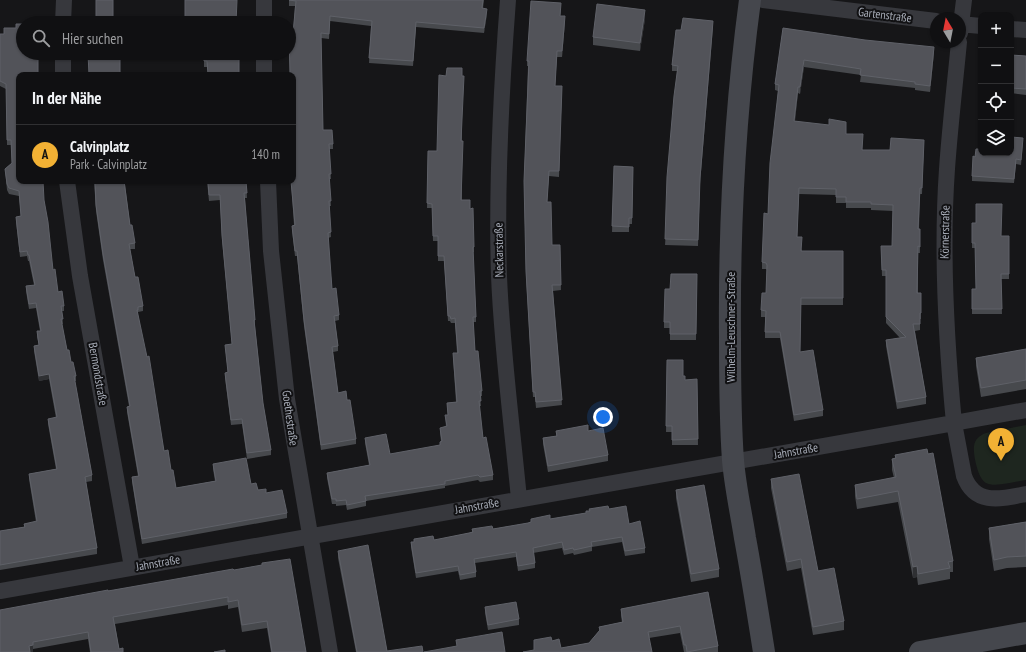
<!DOCTYPE html>
<html lang="de">
<meta charset="utf-8">
<style>
:root{--surface:#101012;--page:#19191b;--text:#f1f3f6;--muted:#9c9d9f;--line:#303032;--accent:#f2b134}
body{margin:0;font-family:"PT Sans Narrow",sans-serif;background:var(--page);color:var(--text)}
.controls{position:absolute;right:12px;top:12px;display:grid;overflow:hidden;border-radius:8px;box-shadow:0 1px 3px #0004}
.controls button{width:36px;height:36px;display:grid;place-items:center;padding:0;border:0;border-bottom:1px solid var(--line);background:var(--surface);color:var(--text);font:20px sans-serif}
.compass{position:absolute;left:930px;top:12px;width:36px;height:36px;border-radius:50%;background:var(--surface);box-shadow:0 1px 3px #0004;rotate:350deg}
.you{position:absolute;left:603px;top:417px;width:14px;height:14px;margin:-10px;border:3px solid #fff;border-radius:50%;background:#1a73e8;box-shadow:0 0 0 6px #1a73e833}
.badge{display:grid;place-items:center;width:26px;height:26px;border-radius:50%;background:var(--accent);color:#111;font-size:13px;font-weight:700}
.pin{position:absolute;translate:-50% -33px;filter:drop-shadow(0 1px 2px #0008)}
.pin::after{content:'';position:absolute;top:21px;width:14px;height:12px;background:inherit;clip-path:polygon(0 0,100% 0,50% 100%)}
.list{margin:0;padding:0;list-style:none}
h2{display:flex;justify-content:space-between;align-items:center;height:52px;margin:0;padding:0 16px;font-size:17px}
h2 small{font-size:13px;font-weight:400;color:var(--muted)}
.list li{display:grid;grid-template-columns:26px 1fr auto;gap:12px;align-items:center;box-sizing:border-box;height:60px;padding:0 16px;border-top:1px solid var(--line)}
.list b{display:block;font-size:15px;white-space:nowrap}
.list p{margin:0;font-size:13px;white-space:nowrap;color:var(--muted)}
.list em{font-size:13px;font-style:normal;color:var(--muted)}
.icon{flex:none;width:22px;height:22px;fill:none;stroke:currentColor;stroke-width:2;stroke-linecap:round;stroke-linejoin:round}
.map{position:relative;flex:none;width:1026px;height:652px;overflow:hidden}
.search{position:absolute;background:var(--surface);box-shadow:0 1px 3px #0004;left:16px;top:16px;width:280px;height:44px;display:flex;align-items:center;gap:10px;box-sizing:border-box;padding:0 14px;border-radius:22px;color:var(--muted);font-size:15px}
.panel{position:absolute;background:var(--surface);box-shadow:0 1px 3px #0004;left:16px;top:72px;width:280px;height:112px;border-radius:8px}
.map>svg:first-child{display:block}
.green{fill:#1e261f}
.lines{fill:none;stroke-linecap:round;stroke-linejoin:round}
.street{stroke:#37383d;stroke-width:16}
.secondary{stroke:#45474d;stroke-width:22}
.wall{fill:#47494d}
.shaded-wall{fill:#2f3033}
.building{fill:#525359;stroke:#5f6168}
.labels{text-anchor:middle;stroke-width:4;stroke-linejoin:round;paint-order:stroke}
.street-label{font-size:12px;fill:#a8adb8;stroke:#111113}
</style>
<div class="map">
<svg width="1026" height="652" viewBox="0 0 1026 652">
<rect width="100%" height="100%" fill="#161618"/>
<path class="green" d="M1026,425v55c-10,1 -31,8 -40,3 -8,-4 -13,-28 -12,-37 1,-7 6,-11 12,-13z"/>
<g class="lines">
<path class="street" d="M508,0c-7,92 -12,183 -9,276 3,74 13,149 20,223
M763,0l173,21
M63,23l1,-23
M264,23v-23
M960,24l21,2
M1011,29l15,1
M960,33l4,-33
M63,53v22
M264,53v22
M67,181l13,95 52,291
M268,181l3,70 16,148 43,253
M1026,410l-72,13 10,53c11,30 37,23 62,18
M0,591l954,-168c-8,-84 -13,-169 -7,-254 3,-43 8,-85 12,-127"/>
<path class="secondary" d="M750,0c-15,112 -21,226 -20,338 0,41 0,82 3,122 2,26 8,52 12,78 7,38 13,76 19,114
M920,652l106,-19"/>
</g>
<path class="wall" d="M289,0h195l-1,8 4,6 -3,19 -68,-6 -3,39 -44,-3 2,-37 -41,-5 -1,18 -8,-1 2,92 10,14v5h-4l2,30h-2l2,27h-2l2,31 -3,1 4,51 7,26v5l-4,1 3,25v5l-5,1 5,41 9,7 9,39v5l-35,6 -17,-124 -7,-70h-2l-3,-25v-5l2,-1 -3,-43v-1h2v-147l2,-28h-6z
M561,9l-1,7 5,6 -3,35h-5l-2,29h7l-3,91 -10,-1 -2,26 5,43h8l1,45 -8,1 9,114 -26,3 -1,-11h-2l-7,-120 -2,-96 4,-115h-1v-5z
M645,19l-5,32 -47,-6v-8z
M713,27l-13,157 -2,62 -33,-1 12,-174h-5v-6l9,-35z
M783,28l151,25 -4,39 -15,-2v-2l-55,-6 1,-7 -57,-8 -4,27 -2,-1 -3,28 51,13 17,16h27l34,-10 -2,54h-2l-1,35h1v24h-2v40h3v26h-1v11l-5,1 11,66v7l-29,5 -11,-63v-6l14,-2 -14,-15v-47h-4l-1,-30h11l1,-35 -22,-1v-2h-25v-5h-10v-8l-37,-1 -2,43 5,14h41v54h-42l-1,47 23,58v6l-29,5 -14,-83h-15v-21h-4v-7l5,-17 1,-23 -1,-1h-4v-7l6,-48 10,-123 -3,-1v-6z
M0,34l19,41 25,125 9,70 5,22 6,14v5h-2l1,13h-1l5,26 9,26v5h-1l17,94v6l-6,1 11,66v6l-97,16v-39l24,-4v-3l12,-2 -7,-43v-5l27,-5 -8,-45v-5l8,-1 -7,-39 -10,2 -5,-30v-5l5,-1 -2,-8v-6h3l-4,-23 -7,1 -3,-18v-5l8,-1 -5,-24h-1l-1,-5 -7,1 -4,-35v-5l5,-1 -2,-20 -10,-2 -2,-4 -2,-21 7,-6 -1,-18h-4l-1,-56 -6,-3z
M204,53h35l-32,14h-3z
M1011,55l15,1v39l-15,-2z
M462,76v124l8,9 4,38v5h-1l3,65v5h-3l2,29 7,40v5h-2l1,10h-2l4,32 10,37v5l-13,2 -2,-2 -33,6v2l-79,13v5l-19,4 -1,-5 -10,1v-2h-4l-5,-26v-5l42,-8 -4,-22v-5l25,16 50,-8v-4l1,-1 -1,-8v-5l6,-1 -1,-12h3l-1,-12 9,-1 -3,-44v-5h4l-2,-30h-4l-1,-2h-2l-4,-60h-6v-20h-5l-1,-33h-5l1,-57h9z
M1023,143l-2,22 -5,-1 -2,19 -42,-2v-5l3,-19 4,-8z
M614,166l19,1 -1,57h-3v8h-17z
M94,181h33v3h-2l5,41 5,18v6h-5l5,28 8,29v5l-5,1v3l26,136 7,19 5,18 39,-7 -2,-12v-5l38,20 7,6 8,3 21,20v5l-145,26 -10,-62v-5l6,-1 -11,-64v-5l2,-1 -26,-146 -7,-49z
M207,181h39l1,17h-2l1,17 9,105v6l8,77 8,47v5l-24,4 -5,-35 -11,1 -6,-47v-5h3l-3,-28 7,-1 -10,-104 -2,-40 -11,1z
M1001,236h8v43h-8l1,35h-30v-25h4l-1,-41h-3v-5z
M697,274l-1,66h-26v-12h-6v-6l6,-33z
M1026,349v40l-45,8 -5,-31v-8z
M667,360l16,16 2,4 12,-1 1,66h-26v-13h-6z
M556,431h32l20,24v6l-60,11 -5,-28v-6l13,-2z
M895,455l58,106v11h-3v7l-32,6 -1,-8 -4,1 -15,-76 -41,7 -2,-13v-11l39,-7 -2,-8v-11l3,-1z
M771,479l73,142v9l-31,5 -12,-67 -14,3 -16,-83z
M676,490l43,79v8l-28,5 -15,-84z
M589,509h20l20,15 16,24v5l-20,3 -3,-14 -30,5v4l-18,4 -1,-2 -9,2 -2,-7 -29,5 2,10v5l-17,3 -2,-14 -41,6 1,9v5l-16,3 -2,-9 -42,7 -5,-31v-5h3v-3l20,1 35,-7 3,-1v-3h21l35,-6 3,-1v-3h19l36,-6 3,-2z
M1026,522v45l-19,1 -13,3 -5,-32v-11z
M338,551l49,100 36,1h-67l-18,-94z
M234,570l72,82h-35l-4,-24 -25,4 -4,-25 -10,2v-4l-113,19 4,25 4,3h-33l-2,-13 -55,10v3h-33l108,-61z
M708,592l10,54v6h-34l-4,-19 -31,5 3,14 -118,-2 18,-9 9,7 28,-5 10,-12v-4l23,-5 -1,-6v-7z
M485,607l34,12v6l-31,5 -3,-17z"/>
<path class="shaded-wall" d="M487,9v5l-3,19v-5z
M645,10v9l-5,32v-8z
M565,16v6l-3,35v-6z
M713,21l-13,163 -2,62 2,-68z
M934,47v6l-4,39v-6z
M804,60v7l-4,27v-7z
M798,87v6l-4,34v-6z
M49,374v5l-10,2v-5z
M917,566v11l-4,1v-11z
M33,645v7h-4v-6z"/>
<path class="building" d="M96,0h17v23h-17z
M185,0h52l-1,23h-51z
M289,0h194l-1,8 5,1 -3,19 -68,-6 -3,39 -44,-3 3,-37 -42,-5 -1,18 -8,-1 2,97h9l1,14h-4l2,30h-2l2,27h-2l2,31 -3,1 4,56 4,-1 3,27 -5,1 4,30 -6,1 6,46 8,-2 1,9h3l6,39 -35,6 -17,-125 -7,-69h-2l-3,-25 3,-1 -4,-44h2v-106h-3l-1,-41h4l3,-33z
M531,1l30,2 -1,13h5l-3,35h-5l-2,35h7l-3,85h-10l-2,31h4l1,43h8l1,40h-9l10,115 -26,2 -1,-10h-2l-7,-121 -2,-90 5,-120h-2z
M597,4l48,6 -5,33 -47,-6z
M683,18l30,3 -13,157 -2,62 -33,-1 2,-62 7,-81 4,-30 -6,-1 4,-35h5z
M16,24h7v29h15v22h-19v106h24l1,19 4,22 5,48 2,-1 3,23 4,-1 2,15h-3l2,13h-2l6,31h2l2,12h2l3,14h-2l18,99 -7,2 12,71 -97,17v-34l25,-4 -1,-3 13,-3 -8,-47 28,-5 -9,-50 9,-2 -8,-43 -10,2 -5,-30 5,-1 -2,-14h4l-5,-28 -7,1 -3,-18 9,-1 -6,-30h-1l-1,-4 -7,1 -4,-35 5,-1 -2,-25 -10,-3 -2,-4 -2,-15 7,-6 -1,-23h-4l-1,-56 -6,-3v-47h4v-6h12z
M783,28l82,12 69,7 -4,39 -15,-2v-2l-55,-7 1,-6 -57,-9 -4,27h-2l-4,34 35,4v-6l17,3v12h17l-1,16h28l1,-12 33,2 -2,48h-2l-2,41h2v18l-2,-1 -1,47h4v20h-1v11h-7l13,73 -29,5 -11,-62 20,-3 -20,-20v-47h-4l-1,-24h11l1,-41 -22,-1v-2h-25v-5h-10v-8l-37,-1 -2,49h5l-1,14h42v47h-42l-1,54 13,-2 10,60 -29,5 -14,-83h-15l1,-21 -5,-1 1,-17h4l1,-28 -1,-2 -4,-1 2,-49 4,1 2,-51 9,-78 -4,-1z
M88,53h32v19l4,3h-35z
M204,53h35v22h-31l-1,-14h-3z
M1011,55l15,1v33l-15,-1z
M447,68h15v8h2l-3,65h2l-2,59h9v9l3,-1 1,39h-1l3,70h-3l2,34h3l4,40h-2l1,10h-2l4,37 3,-1 7,38 -13,2 -2,-2 -33,6v3l-80,12 1,5 -19,4 -1,-5 -10,1v-2h-4l-5,-26 43,-8 -5,-27 21,-4 4,20 50,-9v-3l2,-1 -2,-13 7,-2 -2,-11h3l-1,-12 10,-1 -4,-49h5l-3,-35 -4,1 -1,-3h-2l-4,-60h-6v-20h-5l-1,-32 -5,-1 1,-52h9l2,-76 7,1z
M980,132h1v21h30v-16l12,1 -2,22 -5,-1 -2,20 -42,-3 1,-20 2,1 1,-8h3z
M614,166l19,1 -1,51h-3v9l-17,-1z
M95,181h29l6,44h2l3,18 -6,1 6,33h3l5,29 -5,1v3h-1l10,47 2,-1 15,95 4,-1 3,20h2l3,18 40,-7 -3,-17 33,-6 5,26 5,-1 2,7 8,-1v4l16,-3 5,23 -145,26 -10,-62 7,-1 -12,-69 3,-1 -27,-152 -7,-49z
M208,181h38l1,12h-3l2,22 9,105h-1l9,83 8,47 -24,3 -5,-34 -11,1 -6,-47 3,-1 -3,-27 7,-1 -10,-109 -2,-40h-11z
M976,204h26l-1,32h8v38h-8l1,35h-30v-20h4l-1,-46h-3v-20h4z
M671,274h26l-1,60h-26v-12h-6l1,-33h5z
M1026,349v31l-45,8 -5,-30z
M667,360h16v16h2v4l12,-1 1,60 -26,1v-14h-6z
M588,425v6l15,-3 5,27 -60,11 -5,-28 14,-2 -1,-5z
M927,449l1,5 5,-1 20,108 -5,1 2,6 -32,6 -1,-8 -4,1 -15,-76 -41,8 -2,-14 41,-8 -4,-18 4,-1 -1,-3z
M799,474l19,97 16,-3 10,53 -31,6 -12,-68 -14,3 -16,-83z
M704,485l15,84 -28,5 -15,-84z
M608,506l1,3 17,-3 3,18 11,-3 5,27 -20,3 -3,-14 -31,5 1,4 -18,4 -1,-2 -9,2 -2,-8 -29,6 2,15 -17,3 -2,-14 -42,7 2,13 -16,3 -2,-9 -42,7 -5,-31h3v-3l19,-3 1,4 35,-7 4,-1 -1,-3 20,-3 1,3 35,-6 3,-1v-3l19,-4v4l36,-6v-2h4l-1,-2z
M1026,522v34l-19,1 -13,3 -5,-32z
M368,545l19,106 35,-5 1,6h-66l-19,-101z
M290,559l16,93h-34l-5,-31 -25,4 -4,-25 -10,2v-5l-115,20 6,32 4,-1v4h-32l-3,-20 -55,10v3l-4,1 1,6h-30v-42l108,-20v1l125,-22 1,1 28,-5v-2z
M708,592l10,54 -31,6 -1,-7h-2l-4,-19 -32,6 4,20h-129l11,-2v-10l17,-3 1,4 7,-2 2,9 28,-5 11,-13 -1,-3 24,-5 -2,-13z
M516,602l3,17 -31,6 -3,-18z
M502,632l3,20h-81l33,-6 -1,-6z
M225,650v2h-11z"/>
<g class="labels">
<g class="street-label">
<text transform="translate(885 15) rotate(7)" y="4">Gartenstraße</text>
<text transform="translate(945 232) rotate(-89)" y="4">Körnerstraße</text>
<text transform="translate(499 250) rotate(-91)" y="4">Neckarstraße</text>
<text transform="translate(731 327) rotate(-90)" y="4">Wilhelm-Leuschner-Straße</text>
<text transform="translate(98 374) rotate(80)" y="4">Bermondstraße</text>
<text transform="translate(290 418) rotate(82)" y="4">Goethestraße</text>
<text transform="translate(796 451) rotate(-10)" y="4">Jahnstraße</text>
<text transform="translate(477 506) rotate(-10)" y="4">Jahnstraße</text>
<text transform="translate(158 563) rotate(-10)" y="4">Jahnstraße</text>
</g>
</g>
</svg>
<div class="controls">
<button>+</button>
<button>−</button>
<button><svg class="icon" aria-label="locate" viewBox="0 0 24 24"><circle cx="12" cy="12" r="6"/><path d="M12 2v4M12 18v4M2 12h4M18 12h4"/></svg></button>
<button><svg class="icon" aria-label="layers" viewBox="0 0 24 24"><path d="M12 4l9 5-9 5-9-5zM3 14l9 5 9-5"/></svg></button>
</div>
<svg class="compass" viewBox="-18 -18 36 36"><path d="M0-13l5 13h-10z" fill="#e53935"/><path d="M0 13l5-13h-10z" fill="#9c9d9f"/></svg>
<div class="you"></div>
<div class="pin badge" style="left:1001px;top:461px">A</div>
<div class="search"><svg class="icon" aria-label="search" viewBox="0 0 24 24"><circle cx="10" cy="10" r="6"/><path d="M15 15l6 6"/></svg>Hier suchen</div>
<section class="panel">
<h2>In der Nähe<small></small></h2>
<ul class="list">
<li><span class="badge">A</span><div><b>Calvinplatz</b><p>Park · Calvinplatz</p></div><em>140 m</em></li>
</ul>
</section>
</div>
